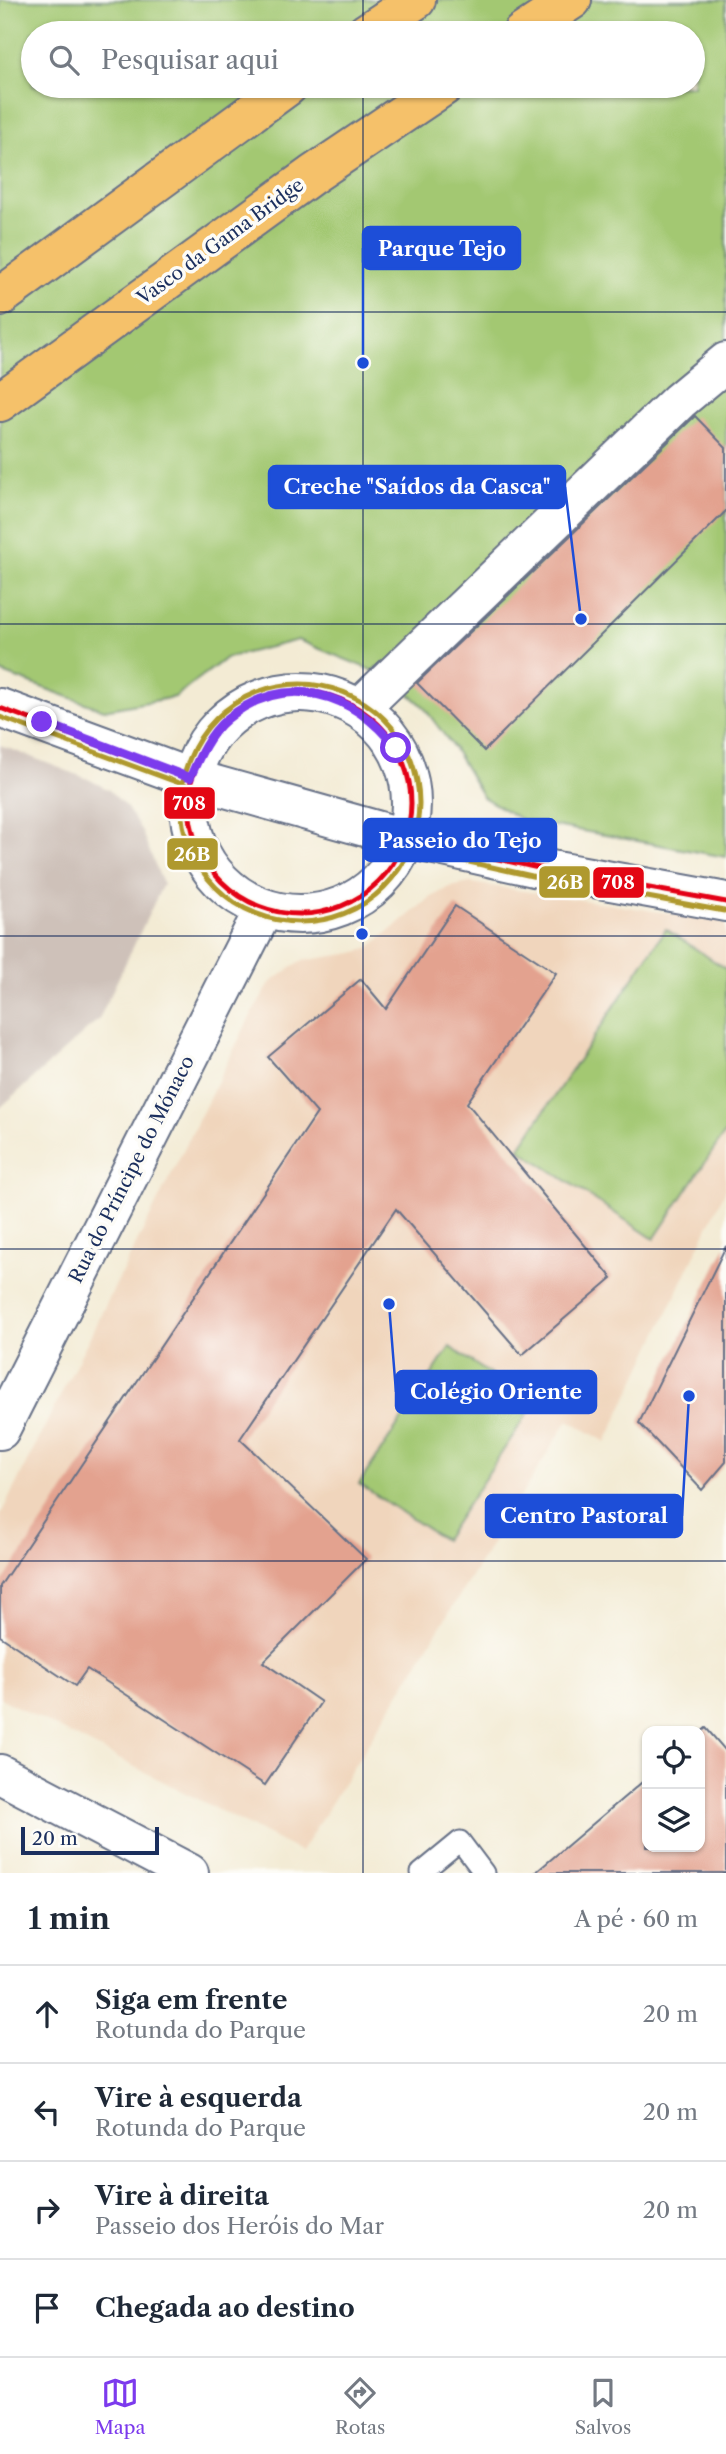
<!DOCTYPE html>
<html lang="pt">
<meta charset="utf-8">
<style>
:root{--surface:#fff;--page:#f2f2f3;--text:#1f2937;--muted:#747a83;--line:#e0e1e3;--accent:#7c3aed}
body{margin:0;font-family:"Libre Caslon Text",serif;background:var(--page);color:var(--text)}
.controls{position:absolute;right:21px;bottom:21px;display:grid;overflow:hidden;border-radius:14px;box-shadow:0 2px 5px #0004}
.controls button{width:63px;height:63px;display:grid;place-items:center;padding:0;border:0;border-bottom:2px solid var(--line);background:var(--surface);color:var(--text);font:35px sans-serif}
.scale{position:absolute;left:21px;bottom:18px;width:138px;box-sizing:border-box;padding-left:7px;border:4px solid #1b2f5e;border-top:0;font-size:19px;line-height:24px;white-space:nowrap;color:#1b2f5e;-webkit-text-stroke:5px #fdfcf7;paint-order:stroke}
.stop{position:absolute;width:21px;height:21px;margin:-16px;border:5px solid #7c3aed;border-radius:50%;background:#fff}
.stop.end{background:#7c3aed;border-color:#fff;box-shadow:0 2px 7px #0008}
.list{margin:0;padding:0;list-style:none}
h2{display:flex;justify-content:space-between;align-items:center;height:91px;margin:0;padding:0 28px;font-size:30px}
h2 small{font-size:23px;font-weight:400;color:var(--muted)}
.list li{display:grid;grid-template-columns:46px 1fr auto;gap:21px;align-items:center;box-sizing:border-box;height:98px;padding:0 28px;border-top:2px solid var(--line)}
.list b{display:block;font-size:26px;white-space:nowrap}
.list p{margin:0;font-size:23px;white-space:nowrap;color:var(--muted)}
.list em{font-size:23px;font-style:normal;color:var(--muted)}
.icon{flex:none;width:38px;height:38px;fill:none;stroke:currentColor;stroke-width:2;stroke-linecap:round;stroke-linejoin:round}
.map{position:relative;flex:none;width:726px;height:1873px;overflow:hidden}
.search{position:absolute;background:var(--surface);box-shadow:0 2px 5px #0004;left:21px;right:21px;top:21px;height:77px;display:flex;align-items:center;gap:18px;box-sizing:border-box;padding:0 24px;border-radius:38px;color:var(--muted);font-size:26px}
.sheet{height:483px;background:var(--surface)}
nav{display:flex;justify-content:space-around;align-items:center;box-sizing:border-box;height:98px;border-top:2px solid var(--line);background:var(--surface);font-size:19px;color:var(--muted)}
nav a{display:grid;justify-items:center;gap:4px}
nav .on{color:var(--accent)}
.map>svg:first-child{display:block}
.built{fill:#f0d5bc}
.industrial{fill:#cec1b9}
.green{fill:#a3c872;stroke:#5f7c68;stroke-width:2;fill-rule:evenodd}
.building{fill:#e3a28f}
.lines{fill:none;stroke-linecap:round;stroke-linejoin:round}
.lane-casing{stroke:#677187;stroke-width:23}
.street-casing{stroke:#677187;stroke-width:42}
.highway-casing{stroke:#677187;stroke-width:42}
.lane{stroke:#fff;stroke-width:19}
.street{stroke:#fff;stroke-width:38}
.highway{stroke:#f5c16b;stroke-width:38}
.bus-1-casing{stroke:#fdfcf7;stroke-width:10}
.bus-2-casing{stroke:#fdfcf7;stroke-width:10}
.bus-1{stroke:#e30613;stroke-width:5}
.bus-2{stroke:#af992e;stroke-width:5}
.route{stroke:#7c3aed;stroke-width:9}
.grid{fill:none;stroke:#1b2f5e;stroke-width:2;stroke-opacity:0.55}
.labels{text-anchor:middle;stroke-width:7;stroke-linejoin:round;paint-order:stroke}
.street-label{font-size:19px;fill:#1b2f5e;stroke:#fdfcf7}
.leader{fill:none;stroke:#1d4ed8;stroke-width:2.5}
.callout-dot{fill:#1d4ed8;stroke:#fdfcf7;stroke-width:2.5}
.callout{fill:#1d4ed8;stroke:#1d4ed8;stroke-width:2.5}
.callout-label{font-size:21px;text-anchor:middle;font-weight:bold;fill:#fff}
.line-badge{stroke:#fdfcf7;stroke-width:2.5}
.badge-label{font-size:19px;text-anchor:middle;font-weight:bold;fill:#fff}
</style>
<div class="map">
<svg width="726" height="1873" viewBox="0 0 726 1873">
<rect width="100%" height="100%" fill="#fdfcf7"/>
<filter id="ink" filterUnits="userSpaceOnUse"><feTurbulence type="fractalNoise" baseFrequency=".0143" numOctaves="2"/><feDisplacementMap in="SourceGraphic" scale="14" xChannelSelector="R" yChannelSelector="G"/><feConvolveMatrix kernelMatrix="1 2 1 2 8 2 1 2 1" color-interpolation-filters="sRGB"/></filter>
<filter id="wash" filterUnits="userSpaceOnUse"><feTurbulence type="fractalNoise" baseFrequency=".00686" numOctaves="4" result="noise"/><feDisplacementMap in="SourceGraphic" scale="28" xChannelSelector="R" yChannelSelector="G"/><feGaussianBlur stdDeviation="1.57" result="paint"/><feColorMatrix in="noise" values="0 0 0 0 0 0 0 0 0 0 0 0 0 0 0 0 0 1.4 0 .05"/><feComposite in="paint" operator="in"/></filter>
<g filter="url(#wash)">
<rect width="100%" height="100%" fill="#f3ebd4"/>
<path class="built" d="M471,883l255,39v267l-120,253 -38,-22 -267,432 -301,-154v-182l250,-499 21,-35 30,-21 53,-8 16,-6 61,-50 19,-10z"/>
<path class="industrial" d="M0,745l88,34 21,11 18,18 14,22 22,54 -64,135 -99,89z"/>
<path class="green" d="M0,0h726v857l-204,-37 -39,-23 -32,-53 -29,-39 -31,-27 -93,-38 -72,18 -51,39 -71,13 -104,-38zM33,33h660v53h-660z
M666,929l60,40v162l-72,108 -135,-90z
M450,1347l84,57 -90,136 -85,-56z"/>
<g id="blocks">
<path class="building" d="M695,416l31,32v63l-242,240 -67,-68z
M455,906l101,67 -89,130 145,175 -90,77 -126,-146 -156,230 126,120 -103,103 58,40 -56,83 -178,-116 -12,17 -75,-50v-50l317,-473 -49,-56 93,-78 25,30z
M726,1246v216l-24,28 -63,-67z
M706,1728l20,23v122h-191l112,-95v69h53v-114z"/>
</g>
</g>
<g filter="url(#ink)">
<use href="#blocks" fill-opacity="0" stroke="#677187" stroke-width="2"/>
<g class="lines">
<g class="lane-casing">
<path id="lane" d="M421,1873l39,-32 24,32"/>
</g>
<g class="street-casing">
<path id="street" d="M189 803a111 111 0 1 1 222 0a111 111 0 1 1-222 0Z
M0,708l190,70 218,61 126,28 192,35
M359,709l320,-308 47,-39
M0,1430l264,-521
M0,1774l189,99"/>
</g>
<g class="highway-casing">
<path id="highway" d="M366,33l50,-33
M522,33l50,-33
M0,297l288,-211
M0,402l312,-227 132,-89"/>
</g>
<use href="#lane" class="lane"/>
<use href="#street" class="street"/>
<use href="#highway" class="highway"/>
<g class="bus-1-casing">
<path id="bus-1" d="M189 803a111 111 0 1 1 222 0a111 111 0 1 1-222 0Z
M0,708l190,70
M408,839l126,28 192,35"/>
</g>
<g class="bus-2-casing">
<path id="bus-2" d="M181 803a119 119 0 1 1 238 0a119 119 0 1 1-238 0Z
M0,717l187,69
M406,848l126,28 192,35"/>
</g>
<use href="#bus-1" class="bus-1"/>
<use href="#bus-2" class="bus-2"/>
</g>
</g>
<g class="lines" filter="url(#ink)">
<path class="route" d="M42,722l148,56c9,-21 19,-44 37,-59 59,-48 127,-27 169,29"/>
</g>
<path class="grid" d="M363,0v33M363,86v1787M0,312h726M0,624h726M0,936h726M0,1249h726M0,1561h726"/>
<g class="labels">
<g class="street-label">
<text transform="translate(220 241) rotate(-36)" y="7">Vasco da Gama Bridge</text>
<text transform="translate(131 1169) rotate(-63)" y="7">Rua do Príncipe do Mónaco</text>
</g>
</g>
<path class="leader" d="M363 363L363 248M581 619L565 487M362 934L364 840M389 1304L396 1392M689 1396L682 1516"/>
<g class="callout-dot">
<circle cx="363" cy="363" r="7"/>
<circle cx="581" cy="619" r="7"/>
<circle cx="362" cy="934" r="7"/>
<circle cx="389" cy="1304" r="7"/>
<circle cx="689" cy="1396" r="7"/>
</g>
<g class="callout">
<rect x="363" y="227" width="157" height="42" rx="7"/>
<rect x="269" y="466" width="296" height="42" rx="7"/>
<rect x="364" y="819" width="192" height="42" rx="7"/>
<rect x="396" y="1371" width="200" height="42" rx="7"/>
<rect x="486" y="1495" width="196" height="42" rx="7"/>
</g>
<g class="callout-label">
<text x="442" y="256">Parque Tejo</text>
<text x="417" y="494">Creche "Saídos da Casca"</text>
<text x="460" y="848">Passeio do Tejo</text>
<text x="496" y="1399">Colégio Oriente</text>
<text x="584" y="1523">Centro Pastoral</text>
</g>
<g class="line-badge">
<rect x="163" y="786" width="53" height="34" rx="7" fill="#e30613"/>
<rect x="166" y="837" width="53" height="34" rx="7" fill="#af992e"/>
<rect x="538" y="865" width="53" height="34" rx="7" fill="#af992e"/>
<rect x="592" y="866" width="53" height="33" rx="7" fill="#e30613"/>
</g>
<g class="badge-label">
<text x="189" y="810">708</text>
<text x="192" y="861">26B</text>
<text x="565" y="889">26B</text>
<text x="618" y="889">708</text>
</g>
</svg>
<div class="controls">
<button><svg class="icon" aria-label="locate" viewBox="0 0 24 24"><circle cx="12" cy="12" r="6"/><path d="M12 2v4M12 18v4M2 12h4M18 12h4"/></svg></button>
<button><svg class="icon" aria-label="layers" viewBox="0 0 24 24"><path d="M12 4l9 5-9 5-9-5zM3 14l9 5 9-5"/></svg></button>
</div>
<div class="scale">20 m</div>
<div class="stop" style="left:396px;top:748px"></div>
<div class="stop end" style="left:42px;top:722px"></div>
<div class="search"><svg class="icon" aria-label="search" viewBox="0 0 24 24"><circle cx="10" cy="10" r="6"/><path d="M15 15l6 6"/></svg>Pesquisar aqui</div>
</div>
<section class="sheet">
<h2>1 min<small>A pé · 60 m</small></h2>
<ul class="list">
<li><svg class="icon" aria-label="ahead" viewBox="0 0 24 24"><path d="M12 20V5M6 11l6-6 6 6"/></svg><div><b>Siga em frente</b><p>Rotunda do Parque</p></div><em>20 m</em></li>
<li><svg class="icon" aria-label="left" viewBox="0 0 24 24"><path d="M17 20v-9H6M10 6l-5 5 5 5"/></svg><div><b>Vire à esquerda</b><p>Rotunda do Parque</p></div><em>20 m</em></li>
<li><svg class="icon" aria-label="right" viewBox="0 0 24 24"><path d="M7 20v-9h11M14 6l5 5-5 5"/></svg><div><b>Vire à direita</b><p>Passeio dos Heróis do Mar</p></div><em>20 m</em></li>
<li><svg class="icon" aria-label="arrive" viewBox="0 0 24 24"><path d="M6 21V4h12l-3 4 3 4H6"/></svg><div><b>Chegada ao destino</b></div></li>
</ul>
</section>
<nav>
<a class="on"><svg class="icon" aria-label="map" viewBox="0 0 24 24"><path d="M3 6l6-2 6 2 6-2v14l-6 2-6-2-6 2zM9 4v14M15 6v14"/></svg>Mapa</a>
<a><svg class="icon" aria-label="directions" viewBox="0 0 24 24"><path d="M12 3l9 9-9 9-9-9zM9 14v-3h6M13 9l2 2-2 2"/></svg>Rotas</a>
<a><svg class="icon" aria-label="saved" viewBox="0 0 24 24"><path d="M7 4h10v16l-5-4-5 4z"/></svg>Salvos</a>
</nav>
